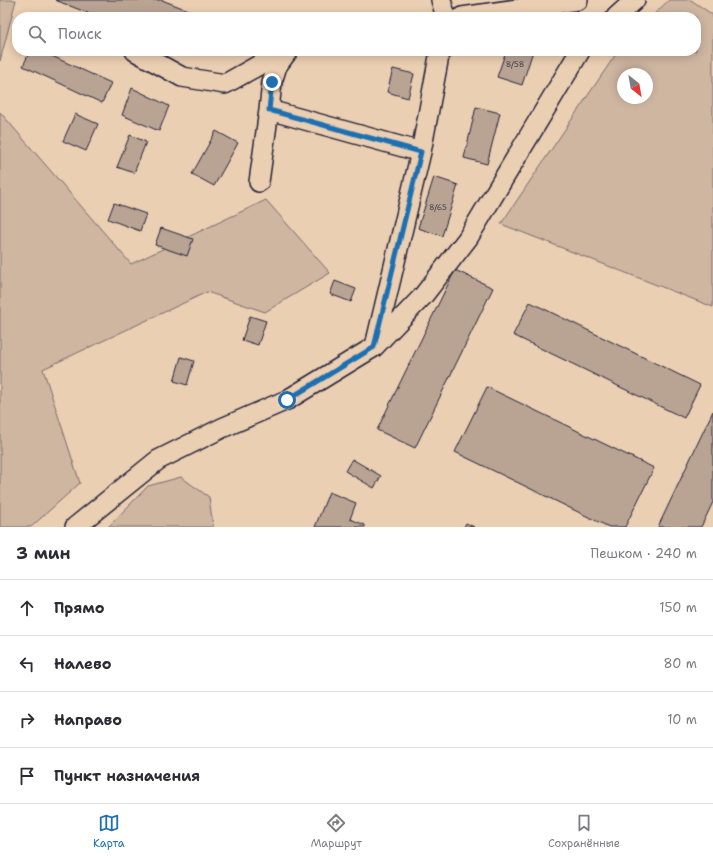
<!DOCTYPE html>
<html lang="ru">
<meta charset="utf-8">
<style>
:root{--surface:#fff;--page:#f2f2f3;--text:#2b2b33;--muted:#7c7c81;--line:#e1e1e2;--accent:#1f6fb2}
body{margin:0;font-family:"Shantell Sans",sans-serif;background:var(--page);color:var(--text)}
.compass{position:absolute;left:617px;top:68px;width:36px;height:36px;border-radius:50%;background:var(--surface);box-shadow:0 2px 10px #0003;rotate:149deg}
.stop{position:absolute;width:12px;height:12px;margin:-9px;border:3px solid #1f6fb2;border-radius:50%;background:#fff}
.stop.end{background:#1f6fb2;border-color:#fff;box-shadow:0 1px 4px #0008}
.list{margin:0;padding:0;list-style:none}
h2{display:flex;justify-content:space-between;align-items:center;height:52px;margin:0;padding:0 16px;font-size:17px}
h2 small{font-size:13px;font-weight:400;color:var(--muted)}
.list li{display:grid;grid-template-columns:26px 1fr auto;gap:12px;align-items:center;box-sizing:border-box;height:56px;padding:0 16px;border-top:1px solid var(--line)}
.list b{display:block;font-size:15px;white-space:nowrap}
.list em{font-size:13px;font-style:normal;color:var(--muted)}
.icon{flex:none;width:22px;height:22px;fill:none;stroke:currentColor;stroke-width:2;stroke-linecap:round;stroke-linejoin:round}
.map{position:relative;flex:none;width:713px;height:527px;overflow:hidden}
.search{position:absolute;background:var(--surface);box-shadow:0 2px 10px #0003;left:12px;right:12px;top:12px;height:44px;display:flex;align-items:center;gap:10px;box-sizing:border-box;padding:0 14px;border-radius:16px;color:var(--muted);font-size:15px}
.sheet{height:276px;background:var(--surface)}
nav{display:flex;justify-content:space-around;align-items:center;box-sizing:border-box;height:56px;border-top:1px solid var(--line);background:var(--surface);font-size:11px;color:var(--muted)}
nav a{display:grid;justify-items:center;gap:2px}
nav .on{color:var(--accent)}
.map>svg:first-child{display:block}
.green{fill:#ceb6a1;stroke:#786c6e;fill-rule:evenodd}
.building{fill:#b9a494;stroke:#22223b}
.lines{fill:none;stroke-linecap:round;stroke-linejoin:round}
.minor-casing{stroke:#22223b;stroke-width:22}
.minor{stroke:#ebcfb2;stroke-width:19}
.route{stroke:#1f6fb2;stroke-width:5}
.labels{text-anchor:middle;stroke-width:3.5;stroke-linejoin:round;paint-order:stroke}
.number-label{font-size:8px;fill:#484251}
</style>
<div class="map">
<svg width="713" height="527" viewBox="0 0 713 527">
<rect width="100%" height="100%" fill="#ebcfb2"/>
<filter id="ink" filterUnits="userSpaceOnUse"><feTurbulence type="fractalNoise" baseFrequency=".025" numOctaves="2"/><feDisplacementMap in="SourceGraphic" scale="8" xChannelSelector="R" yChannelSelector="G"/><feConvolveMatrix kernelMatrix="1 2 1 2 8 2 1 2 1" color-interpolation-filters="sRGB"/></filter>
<g filter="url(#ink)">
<path class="green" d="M0,0h16l-16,61z
M669,0h22l22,15v292l-212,-83 117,-173h78v-34h-45zM623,74h24v24h-24z
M0,112l131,152 135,-64 64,73 -65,39 -58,-20 -164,77 37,114 -49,44h-31z
M181,477l28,20 4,30h-105l40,-41z"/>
<path class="building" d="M55,0h107l36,14 -1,3h-99z
M30,51h11l70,32 -9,20 -79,-37z
M506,51h27l-11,34 -25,-8z
M393,69l21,5 -6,24 -21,-6z
M132,88l37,18 -10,25 -37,-16z
M476,107l24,6 -13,51 -23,-6z
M75,114l23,10 -12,27 -23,-10z
M216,131l22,12 -24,43 -22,-12z
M130,135l16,7 -12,31 -17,-6z
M434,177l24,8 -16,51 -24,-8z
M114,203l32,11 -6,17 -32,-12z
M161,228l32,11 -6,17 -32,-11z
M455,270l38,18 -78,160 -38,-18z
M335,281l21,8 -5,13 -21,-8z
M530,302l170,83 -16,33 -171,-83z
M250,316l16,5 -8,24 -16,-5z
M181,357l13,4 -7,24 -13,-4z
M487,387l167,81 -29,59h-16l-154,-75z
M713,411v91l-12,25h-43z
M352,459l29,17 -7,12 -29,-17z
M329,492l27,11 -6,16 15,6v2h-50z
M466,523l8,4h-10z"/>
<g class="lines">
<g class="minor-casing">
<path id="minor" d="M441,0l5,17
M462,17l116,-17
M616,17l19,-17
M135,51l47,26 43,7 43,-24 14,-9
M269,110l152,42
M259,182l10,-72 3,-28 5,-16 11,-15
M375,346l46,-194 19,-101
M75,527l83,-67 64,-32 65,-28 87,-53 49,-51 45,-58 112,-187"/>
</g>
<use href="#minor" class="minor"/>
</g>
</g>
<g class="lines" filter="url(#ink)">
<path class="route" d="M272,82l-3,28 152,42 -47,195 -87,53"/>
</g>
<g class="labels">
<g class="number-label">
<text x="515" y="67">8/58</text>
<text x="438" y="210">8/65</text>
</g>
</g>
</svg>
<svg class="compass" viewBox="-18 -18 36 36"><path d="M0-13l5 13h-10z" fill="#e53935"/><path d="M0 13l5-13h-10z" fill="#7c7c81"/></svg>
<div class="stop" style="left:287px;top:400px"></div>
<div class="stop end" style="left:272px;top:82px"></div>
<div class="search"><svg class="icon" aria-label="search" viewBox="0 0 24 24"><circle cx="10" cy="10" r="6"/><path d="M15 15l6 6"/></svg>Поиск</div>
</div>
<section class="sheet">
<h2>3 мин<small>Пешком · 240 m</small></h2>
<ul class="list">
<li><svg class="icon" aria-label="ahead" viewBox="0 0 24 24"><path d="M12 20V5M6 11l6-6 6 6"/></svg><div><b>Прямо</b></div><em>150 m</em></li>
<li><svg class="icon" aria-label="left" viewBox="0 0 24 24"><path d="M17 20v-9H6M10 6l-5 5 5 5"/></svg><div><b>Налево</b></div><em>80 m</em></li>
<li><svg class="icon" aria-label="right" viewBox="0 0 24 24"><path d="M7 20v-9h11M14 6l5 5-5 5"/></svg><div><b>Направо</b></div><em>10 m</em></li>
<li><svg class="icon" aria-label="arrive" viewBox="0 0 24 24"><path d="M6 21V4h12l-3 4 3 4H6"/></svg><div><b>Пункт назначения</b></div></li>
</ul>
</section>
<nav>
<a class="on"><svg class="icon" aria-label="map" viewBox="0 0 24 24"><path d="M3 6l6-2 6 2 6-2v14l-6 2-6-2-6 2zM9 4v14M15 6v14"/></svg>Карта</a>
<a><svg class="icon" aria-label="directions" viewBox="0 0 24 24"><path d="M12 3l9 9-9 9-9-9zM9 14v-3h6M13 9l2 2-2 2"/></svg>Маршрут</a>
<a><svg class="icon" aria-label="saved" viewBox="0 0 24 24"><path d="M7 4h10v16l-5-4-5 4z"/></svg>Сохранённые</a>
</nav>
